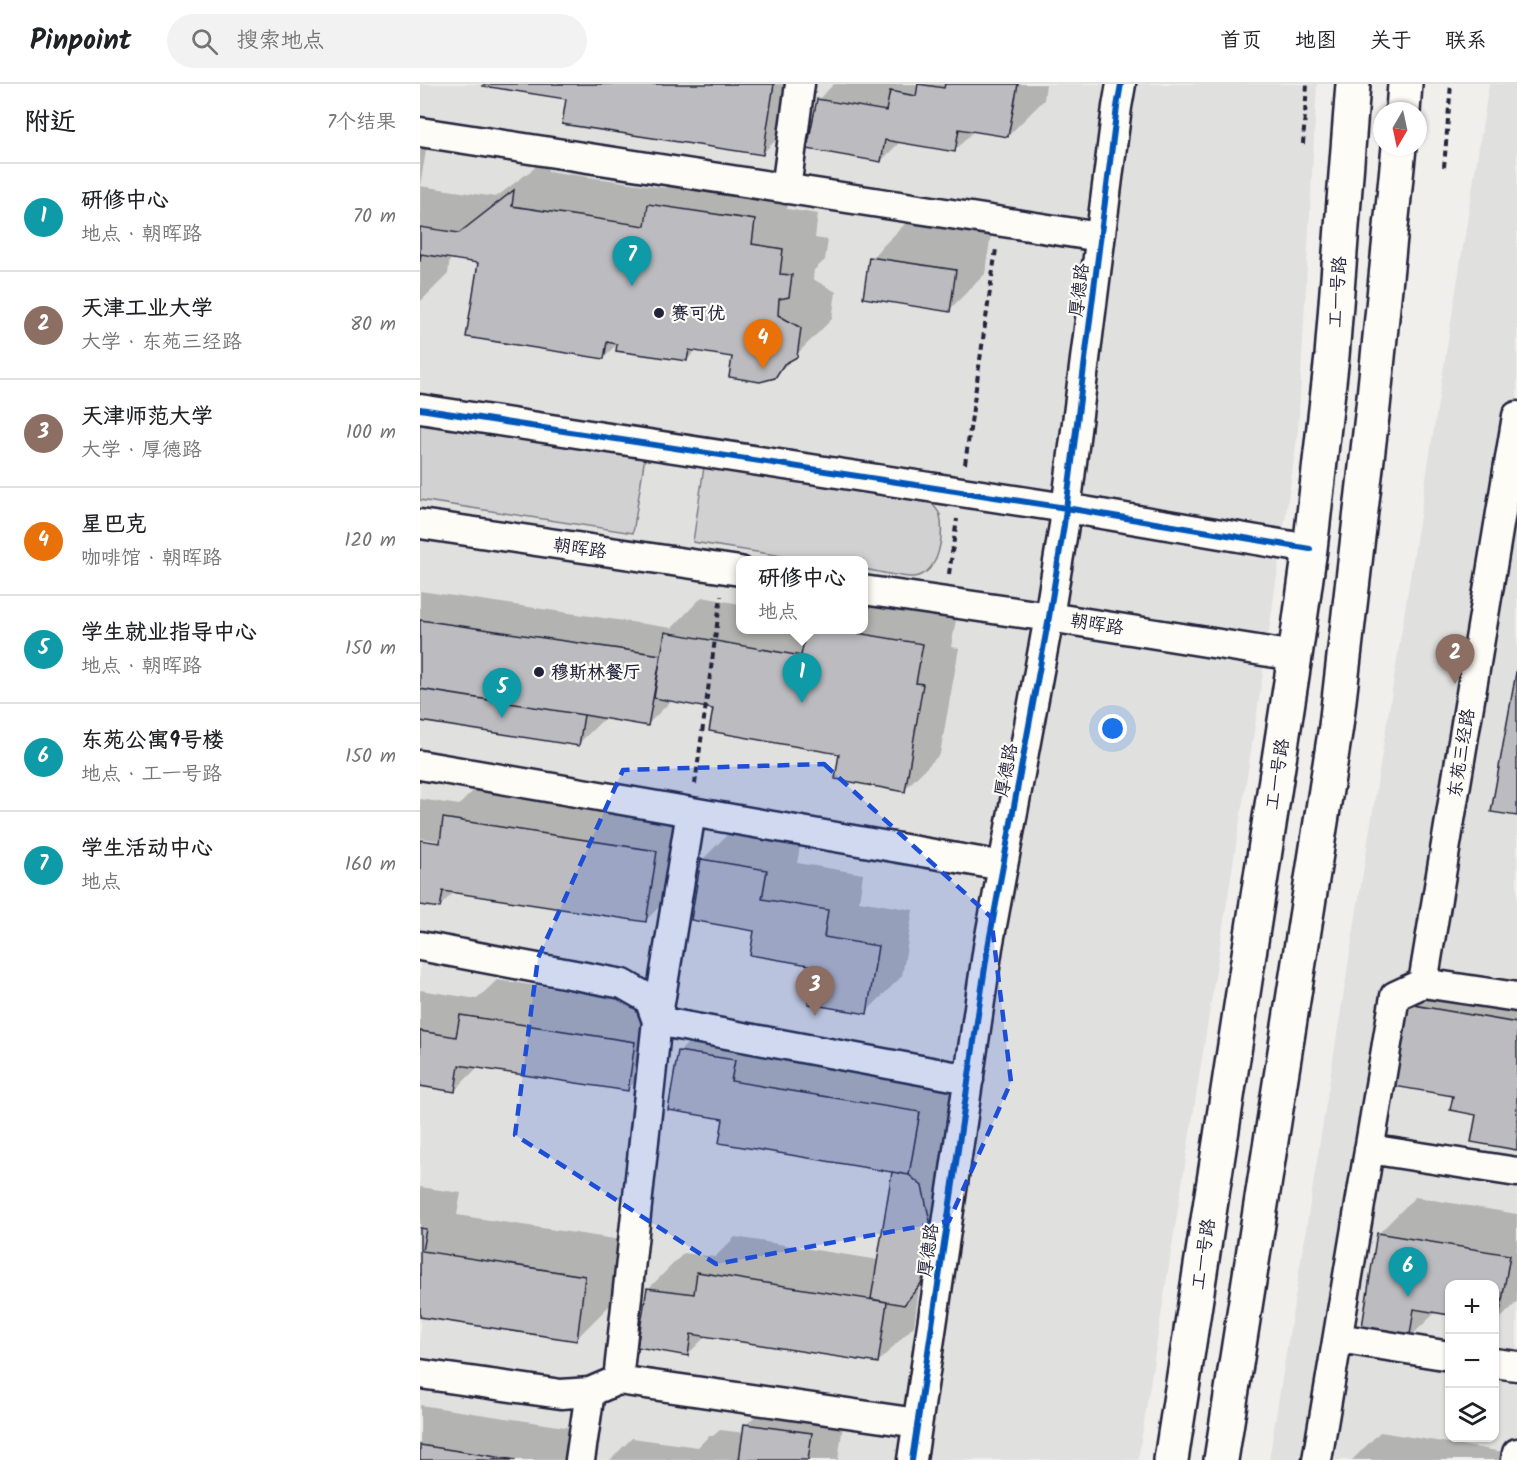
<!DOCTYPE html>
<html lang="zh">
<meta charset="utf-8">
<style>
:root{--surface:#fff;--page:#f2f2f2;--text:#202124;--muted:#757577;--line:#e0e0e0;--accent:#1a73e8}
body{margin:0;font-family:Kalam,"LXGW WenKai TC",sans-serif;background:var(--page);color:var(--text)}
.controls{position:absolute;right:18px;bottom:18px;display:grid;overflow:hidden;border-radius:12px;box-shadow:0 2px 4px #0004}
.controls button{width:54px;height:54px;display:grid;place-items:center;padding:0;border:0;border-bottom:2px solid var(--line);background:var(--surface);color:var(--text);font:30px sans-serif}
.compass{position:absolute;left:953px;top:18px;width:54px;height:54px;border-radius:50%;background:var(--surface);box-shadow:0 2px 4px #0004;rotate:189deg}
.you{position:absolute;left:693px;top:645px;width:21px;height:21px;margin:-15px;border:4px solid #fff;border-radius:50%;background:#1a73e8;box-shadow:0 0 0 9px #1a73e833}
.badge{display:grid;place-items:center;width:39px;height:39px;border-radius:50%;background:var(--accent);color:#fff;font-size:20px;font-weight:700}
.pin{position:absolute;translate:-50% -50px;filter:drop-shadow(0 2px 3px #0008)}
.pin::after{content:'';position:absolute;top:32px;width:21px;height:18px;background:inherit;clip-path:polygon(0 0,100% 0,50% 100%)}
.popup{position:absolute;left:316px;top:472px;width:132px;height:78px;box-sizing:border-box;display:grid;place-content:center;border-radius:12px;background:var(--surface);filter:drop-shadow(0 2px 4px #0005);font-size:20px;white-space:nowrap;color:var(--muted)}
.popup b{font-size:22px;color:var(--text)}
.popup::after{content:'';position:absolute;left:50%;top:100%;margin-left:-12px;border:12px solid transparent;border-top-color:var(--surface)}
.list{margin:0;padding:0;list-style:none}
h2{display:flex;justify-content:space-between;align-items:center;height:78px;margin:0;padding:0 24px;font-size:26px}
h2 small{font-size:20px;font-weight:400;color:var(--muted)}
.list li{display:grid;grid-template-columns:39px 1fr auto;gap:18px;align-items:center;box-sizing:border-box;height:108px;padding:0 24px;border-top:2px solid var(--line)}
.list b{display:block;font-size:22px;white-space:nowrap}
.list p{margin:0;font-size:20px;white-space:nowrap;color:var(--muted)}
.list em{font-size:20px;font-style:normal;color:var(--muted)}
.icon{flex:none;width:33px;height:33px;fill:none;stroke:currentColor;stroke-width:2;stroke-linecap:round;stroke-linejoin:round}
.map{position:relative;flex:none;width:1097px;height:1376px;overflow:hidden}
header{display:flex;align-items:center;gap:36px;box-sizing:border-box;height:84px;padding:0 30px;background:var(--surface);border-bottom:2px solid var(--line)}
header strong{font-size:28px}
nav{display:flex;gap:33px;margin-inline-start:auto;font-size:21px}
.search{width:420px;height:54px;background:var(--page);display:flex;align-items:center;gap:15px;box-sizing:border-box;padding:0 21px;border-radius:33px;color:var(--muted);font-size:22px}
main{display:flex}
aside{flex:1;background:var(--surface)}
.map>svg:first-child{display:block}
.built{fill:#e0e0df;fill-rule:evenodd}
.green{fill:#d2d1d1;stroke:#7a7a86;stroke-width:1.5}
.shadow{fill:#0003}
.building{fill:#bcbcc0;stroke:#22223b;stroke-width:1.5}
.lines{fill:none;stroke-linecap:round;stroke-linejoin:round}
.minor-casing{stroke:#22223b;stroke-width:33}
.major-casing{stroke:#22223b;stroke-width:38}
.path{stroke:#22223b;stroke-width:4;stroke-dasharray:6 4.5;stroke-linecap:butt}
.minor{stroke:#fdfcf7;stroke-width:28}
.major{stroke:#fdfcf7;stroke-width:33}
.cycleway-casing{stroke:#fdfcf7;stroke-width:10}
.cycleway{stroke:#0057b8;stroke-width:6}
.marked{fill:#1d4ed8;fill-opacity:0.2;stroke:#1d4ed8;stroke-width:4.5;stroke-dasharray:12 8;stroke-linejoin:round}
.poi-dot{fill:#22223b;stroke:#fdfcf7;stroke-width:2}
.labels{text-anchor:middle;stroke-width:4.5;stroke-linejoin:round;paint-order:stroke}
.street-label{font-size:18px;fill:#22223b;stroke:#fdfcf7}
.poi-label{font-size:18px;font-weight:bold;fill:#22223b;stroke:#fdfcf7;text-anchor:start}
</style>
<header>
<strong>Pinpoint</strong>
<div class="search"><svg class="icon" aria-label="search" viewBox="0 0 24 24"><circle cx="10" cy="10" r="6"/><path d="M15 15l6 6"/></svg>搜索地点</div>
<nav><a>首页</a><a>地图</a><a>关于</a><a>联系</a></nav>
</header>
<main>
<aside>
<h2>附近<small>7个结果</small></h2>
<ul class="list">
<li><span class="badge" style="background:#0f9aa8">1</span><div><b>研修中心</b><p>地点 · 朝晖路</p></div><em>70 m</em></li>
<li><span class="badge" style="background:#8d6e63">2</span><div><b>天津工业大学</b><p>大学 · 东苑三经路</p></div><em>80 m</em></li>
<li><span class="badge" style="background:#8d6e63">3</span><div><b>天津师范大学</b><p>大学 · 厚德路</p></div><em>100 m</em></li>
<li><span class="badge" style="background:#e8710a">4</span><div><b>星巴克</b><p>咖啡馆 · 朝晖路</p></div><em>120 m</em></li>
<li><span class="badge" style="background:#0f9aa8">5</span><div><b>学生就业指导中心</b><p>地点 · 朝晖路</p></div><em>150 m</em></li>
<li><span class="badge" style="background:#0f9aa8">6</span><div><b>东苑公寓9号楼</b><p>地点 · 工一号路</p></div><em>150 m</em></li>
<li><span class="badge" style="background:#0f9aa8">7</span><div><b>学生活动中心</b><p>地点</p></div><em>160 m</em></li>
</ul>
</aside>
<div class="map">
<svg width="1097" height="1376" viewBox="0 0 1097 1376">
<rect width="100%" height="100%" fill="#f0efec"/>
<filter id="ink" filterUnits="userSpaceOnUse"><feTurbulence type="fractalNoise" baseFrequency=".0167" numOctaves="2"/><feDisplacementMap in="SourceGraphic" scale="12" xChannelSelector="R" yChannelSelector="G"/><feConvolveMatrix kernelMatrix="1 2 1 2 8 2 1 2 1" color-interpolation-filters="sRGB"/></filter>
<g filter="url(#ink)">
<path class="built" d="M0,0h897l-19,348 -43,294 -117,734h-718zM320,476h123v70h-123z
M1069,0h28v1376h-248zM1030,1200h44v154h-44z"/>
<path class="green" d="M0,336l225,36 -12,77 -213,-33z
M285,376l221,37c4,5 12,12 14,18 4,21 0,58 -26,62 -9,1 -39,-6 -50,-8l-1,-9h-55l-115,-18z"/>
<path class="shadow" d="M65,0h319l-5,33 -36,36 -195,-55z
M414,0h212l-2,16 -36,36 -33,-6 -20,20 -54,-9 -20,20 -63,-61z
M0,60l7,1 -7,41 76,11 53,-40 -2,14 119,17 20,-19 104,15 -3,25 31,5 -3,24 13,2 -3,20 -11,10 -1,9 23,13 -4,27 -58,58 -40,-21 -38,-6 -9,10 -68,-18 -15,15 -125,-95 -29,-5 -2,17 -28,28z
M487,138l84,12 -6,40 -36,36 -78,-52z
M0,507l252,37 30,-31 38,7v26h123v-38l95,17 -7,38 8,1 -19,106 -36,36 -63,-37 -127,-46 -42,-7 -25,25 -41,-8 -28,27 -158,-24z
M61,699l211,32 -10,69 -36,36 -191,-29 -15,15 -20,-3v-62l27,4v-3l-27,-4v-39l39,6z
M318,740l64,11 -5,28 66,11 -4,27 54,9 -11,66 -36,36 -50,-47 -60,-35 -54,-70z
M1009,894l88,15v155l-39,-35 -24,-18 -50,-91z
M77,896l173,26 -7,48 -36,36 -149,-23 -23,23 -35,-5v-95l57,9z
M295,932l55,9 -4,20 189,32 -10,61 12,12 8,34 -1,27 -7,34 -17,22 -21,21 -5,38 -36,36 -171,-27 -19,19 -40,-65 36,-36 31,4 20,-20 144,23 14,-90 -168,-52 -46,-66z
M0,1103l41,6 -4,22 164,25 -9,63 -36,36 -156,-23z
M995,1113l102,17v88l-19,19 -4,-37h-44l-13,27 -29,28 -29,-106z
M362,1305l65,9 -9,62h-228l22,-22 66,9 11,-11h4l7,-6 25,3 1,-8z
M0,1321l178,27 -4,28h-174z
M960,1348l130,21 -1,7h-157z"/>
<path class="building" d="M64,0h290l-11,71 -201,-31 4,-25 -83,-13z
M498,0l26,4 1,-4h73l-10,53 -49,-8 -4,23 -70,-12 -4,22 -74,-13 10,-50 69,12 4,-20 26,5z
M94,106l-2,16 133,20 3,-22 107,16 -3,24 31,5 -3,25 12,1 -3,22 -10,2 -1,16 23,13 -4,29 -13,7 -9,14 -15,4 -31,-5 3,-20 -43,-7 -2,11 -71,-10 1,-7 -10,-2 -3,17 -138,-22 12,-74 -57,-9 -1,8v-35l39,6z
M449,173l87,13 -6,42 -87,-14z
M0,536l241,35 -13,71 -64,-11 -164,-26z
M386,546h33l84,14 -7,39 7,1 -18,108 -70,-13 4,-25 -130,-23 4,-22 -59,-11 11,-66 136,24z
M1097,583v149l-26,-4z
M0,605l164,26 -5,31 -159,-25z
M23,734l214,33 -11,71 -203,-31 -3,17 -20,-3v-65l20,3z
M281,775l66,11 -5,29 66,11 -4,27 54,9 -11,68 -59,-10 7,-38 -65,-11 4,-24 -63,-11z
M982,919l115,20v127l-46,-8 5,-27 -26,-5 3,-14 -65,-11z
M40,931l175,27 -7,49 -169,-26 -4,27 -35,-6v-55l36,6z
M258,967l57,9 -4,21 189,31 -11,63 -190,-32 4,-24 -55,-9z
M472,1088l17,3 13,11 8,35 -1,27 -7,34 -18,23 -33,-6z
M0,1144l6,1 -4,22 163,25 -8,65 -157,-24z
M957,1149l133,22 -12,68 -4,-1v-38h-44v31l-36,-6 -5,32 -48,-8z
M277,1188l190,30 -9,61 -187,-29 -3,22 -51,-9 10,-59 47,6z
M324,1340l68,9 -4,27h-69z
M0,1361l96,15h-96z"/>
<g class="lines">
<g class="minor-casing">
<path id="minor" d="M0,48l680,105
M366,105l14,-105
M0,325l646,99 244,41
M0,440l320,47
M443,506l186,27 246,39
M0,681l583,101
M271,728l-34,209 312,58
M0,862l203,38 26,15 8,22 -39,359 299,43
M1003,899l94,-567
M1003,899l94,14
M949,1065l148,23
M918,1254l112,18
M1074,1279l23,3
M0,1290l141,20 29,-2 28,-12
M160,1376l10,-68
M492,1376l76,-513 61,-330 15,-92 53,-418 4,-23
M897,1376l78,-464 28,-13
M1096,1376l1,-7"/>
</g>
<g class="major-casing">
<path id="major" d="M983,27l2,-27
M751,1376l124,-804 15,-107 22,-193 21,-272
M801,1376l115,-734 37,-319 26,-260"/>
</g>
<path class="path" d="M883,60l4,-60
M1024,83l7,-83
M545,380l31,-215
M529,490l8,-55
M275,700l26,-188"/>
<use href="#minor" class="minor"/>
<use href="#major" class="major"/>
<g class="cycleway-casing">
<path id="cycleway" d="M0,325l646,99 244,41
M492,1376l76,-513 61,-330 15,-92 53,-418 4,-23"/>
</g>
<use href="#cycleway" class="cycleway"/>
</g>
</g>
<path class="marked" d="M404,680l167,153 20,165 -62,139 -233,43 -201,-129 23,-177 85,-188z"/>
<g class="poi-dot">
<circle cx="239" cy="229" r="6"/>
<circle cx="119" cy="588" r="6"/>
</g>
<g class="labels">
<g class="street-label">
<text transform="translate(659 206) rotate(-83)" y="6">厚德路</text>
<text transform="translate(917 208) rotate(-86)" y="6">工一号路</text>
<text transform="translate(160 464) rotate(8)" y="6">朝晖路</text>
<text transform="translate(677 540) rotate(9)" y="6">朝晖路</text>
<text transform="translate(1041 669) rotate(-81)" y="6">东苑三经路</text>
<text transform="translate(586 686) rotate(-79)" y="6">厚德路</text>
<text transform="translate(857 690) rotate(-81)" y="6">工一号路</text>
<text transform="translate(508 1166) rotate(-82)" y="6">厚德路</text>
<text transform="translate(783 1170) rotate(-81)" y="6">工一号路</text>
</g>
<g class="poi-label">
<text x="251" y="235">赛可优</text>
<text x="131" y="594">穆斯林餐厅</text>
</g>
</g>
</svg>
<div class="controls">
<button>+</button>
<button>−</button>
<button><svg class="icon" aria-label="layers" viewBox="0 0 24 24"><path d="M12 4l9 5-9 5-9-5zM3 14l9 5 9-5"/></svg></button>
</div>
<svg class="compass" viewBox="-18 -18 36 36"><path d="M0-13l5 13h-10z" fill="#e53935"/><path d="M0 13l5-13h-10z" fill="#757577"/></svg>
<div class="you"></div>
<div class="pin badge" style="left:382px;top:619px;background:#0f9aa8">1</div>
<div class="popup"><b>研修中心</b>地点</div>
<div class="pin badge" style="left:1035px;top:600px;background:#8d6e63">2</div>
<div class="pin badge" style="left:395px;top:932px;background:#8d6e63">3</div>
<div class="pin badge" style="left:343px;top:285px;background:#e8710a">4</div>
<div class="pin badge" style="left:82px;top:634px;background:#0f9aa8">5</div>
<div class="pin badge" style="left:988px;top:1213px;background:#0f9aa8">6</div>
<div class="pin badge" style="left:212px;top:202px;background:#0f9aa8">7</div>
</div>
</main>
